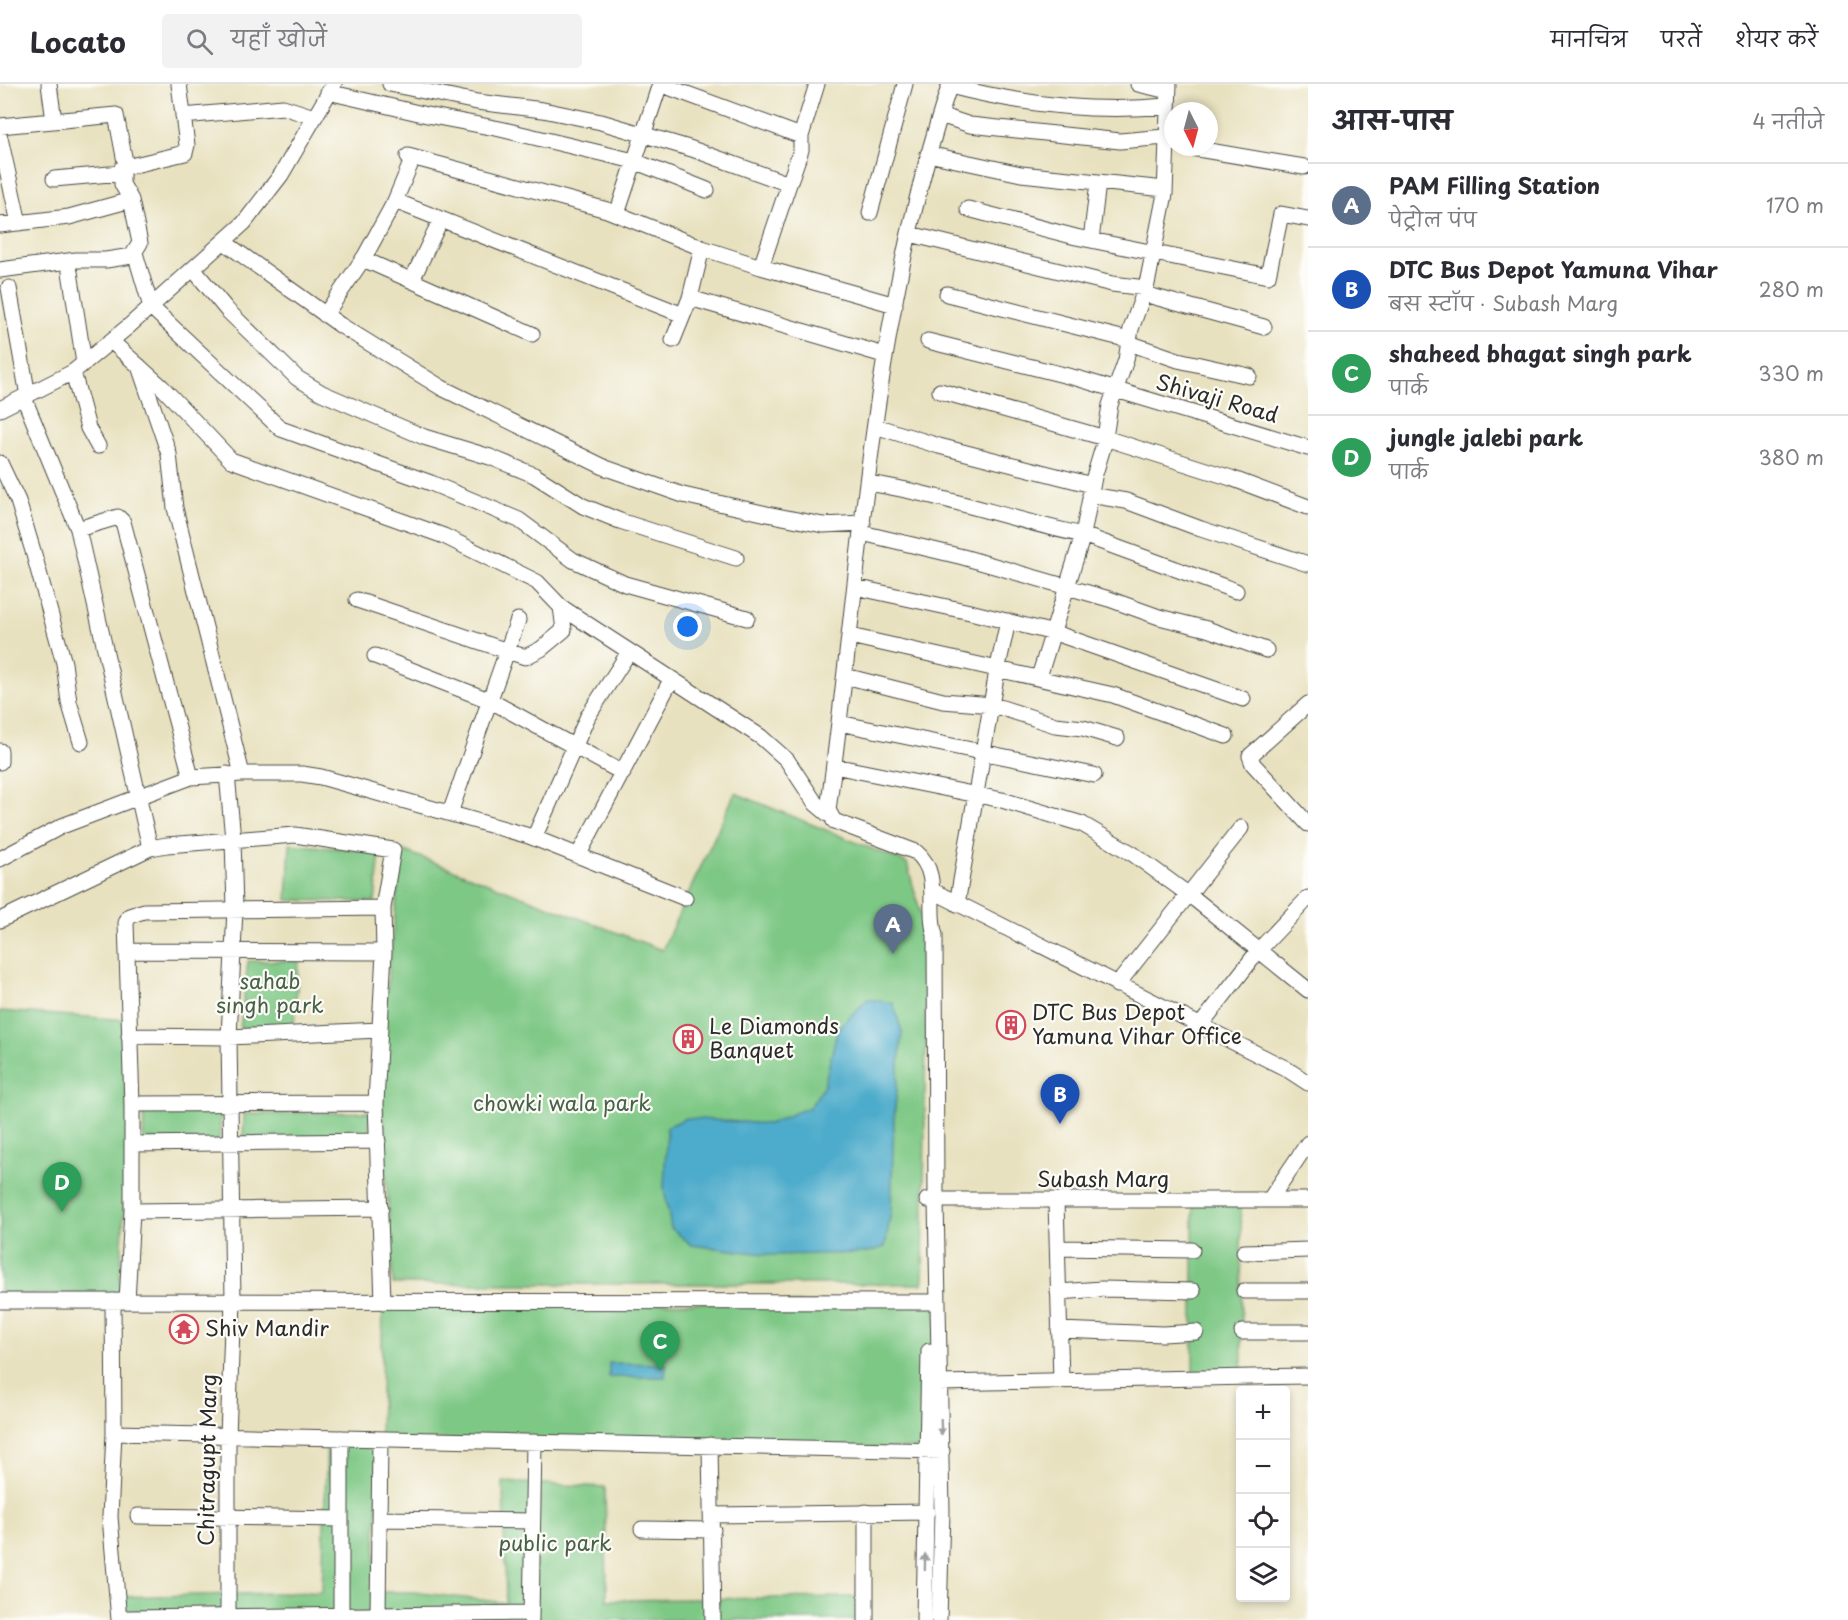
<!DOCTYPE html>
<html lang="hi">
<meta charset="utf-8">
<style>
:root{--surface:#fff;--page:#f2f2f3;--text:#2b2b33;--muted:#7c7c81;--line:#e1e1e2;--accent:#ea580c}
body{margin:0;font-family:"Playpen Sans","Playpen Sans Deva",sans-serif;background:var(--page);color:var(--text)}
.controls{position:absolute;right:18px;bottom:18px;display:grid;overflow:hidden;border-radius:6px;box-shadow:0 3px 9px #0003}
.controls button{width:54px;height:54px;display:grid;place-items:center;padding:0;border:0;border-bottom:2px solid var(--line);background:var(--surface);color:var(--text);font:30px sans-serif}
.compass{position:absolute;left:1164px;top:18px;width:54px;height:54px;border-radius:50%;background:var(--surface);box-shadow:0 3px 9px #0003;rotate:174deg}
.you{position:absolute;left:688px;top:543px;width:21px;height:21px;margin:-15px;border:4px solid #fff;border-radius:50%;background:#1a73e8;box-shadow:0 0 0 9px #1a73e833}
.badge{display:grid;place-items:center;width:39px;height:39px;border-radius:50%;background:var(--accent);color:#fff;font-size:20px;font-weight:700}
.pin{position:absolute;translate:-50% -50px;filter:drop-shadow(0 2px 3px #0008)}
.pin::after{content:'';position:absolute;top:32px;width:21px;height:18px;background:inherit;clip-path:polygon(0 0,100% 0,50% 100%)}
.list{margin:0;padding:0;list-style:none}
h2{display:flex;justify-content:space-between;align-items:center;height:78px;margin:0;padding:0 24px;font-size:26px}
h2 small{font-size:20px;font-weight:400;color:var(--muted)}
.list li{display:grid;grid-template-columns:39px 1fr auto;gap:18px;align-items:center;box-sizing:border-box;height:84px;padding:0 24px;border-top:2px solid var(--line)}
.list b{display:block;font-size:22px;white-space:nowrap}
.list p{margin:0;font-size:20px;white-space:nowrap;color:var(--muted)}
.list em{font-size:20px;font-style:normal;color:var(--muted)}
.icon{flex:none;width:33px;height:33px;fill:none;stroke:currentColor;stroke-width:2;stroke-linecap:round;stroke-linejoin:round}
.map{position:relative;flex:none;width:1308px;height:1536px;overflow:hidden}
header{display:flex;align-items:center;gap:36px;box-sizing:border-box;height:84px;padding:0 30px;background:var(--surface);border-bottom:2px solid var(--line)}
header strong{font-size:28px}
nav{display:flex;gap:33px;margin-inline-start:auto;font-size:21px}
.search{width:420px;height:54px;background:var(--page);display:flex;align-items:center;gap:15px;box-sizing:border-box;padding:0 21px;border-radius:6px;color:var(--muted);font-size:22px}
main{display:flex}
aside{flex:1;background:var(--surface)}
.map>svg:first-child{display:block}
.green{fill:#7ec885;stroke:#547a58;stroke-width:1.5}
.water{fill:#4daccb;stroke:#3c6c7b;stroke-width:1.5}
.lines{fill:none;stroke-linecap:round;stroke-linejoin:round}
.minor-casing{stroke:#474641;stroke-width:17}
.minor{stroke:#fff;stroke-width:15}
.oneway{fill:#a0a0a0}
.labels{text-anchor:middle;stroke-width:4.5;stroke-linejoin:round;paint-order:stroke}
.street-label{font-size:21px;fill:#2b2b2b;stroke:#fdfcf7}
.park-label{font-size:21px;fill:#48624a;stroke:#fdfcf7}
.poi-label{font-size:21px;fill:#2b2b2b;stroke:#fdfcf7;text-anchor:start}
</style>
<header>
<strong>Locato</strong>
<div class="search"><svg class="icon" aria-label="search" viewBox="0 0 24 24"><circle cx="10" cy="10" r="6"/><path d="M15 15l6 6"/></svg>यहाँ खोजें</div>
<nav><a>मानचित्र</a><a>परतें</a><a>शेयर करें</a></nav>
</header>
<main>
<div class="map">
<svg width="1308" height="1536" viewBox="0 0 1308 1536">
<rect width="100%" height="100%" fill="#fdfcf7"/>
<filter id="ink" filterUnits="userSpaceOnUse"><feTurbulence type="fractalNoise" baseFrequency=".0167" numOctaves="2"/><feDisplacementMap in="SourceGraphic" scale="12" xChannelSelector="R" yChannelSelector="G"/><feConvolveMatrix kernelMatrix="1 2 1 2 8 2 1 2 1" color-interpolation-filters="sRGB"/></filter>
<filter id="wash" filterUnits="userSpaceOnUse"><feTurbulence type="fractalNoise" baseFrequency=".008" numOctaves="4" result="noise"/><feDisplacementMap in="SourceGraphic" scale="24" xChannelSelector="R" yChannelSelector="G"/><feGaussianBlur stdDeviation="1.35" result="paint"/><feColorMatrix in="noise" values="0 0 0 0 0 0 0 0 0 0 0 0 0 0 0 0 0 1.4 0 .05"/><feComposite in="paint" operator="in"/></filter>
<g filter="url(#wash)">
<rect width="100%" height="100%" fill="#e8e1bf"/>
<path class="green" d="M735,709l172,70 20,74 -4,347h-530l-14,-225 23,-209 260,100z
M290,760l90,8 -5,50 -88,-2z
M248,877h51l-5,64 -54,4z
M0,927l128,9 -6,16 7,93 -10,165h-119z
M144,1027l77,1 -2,30 -76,-2z
M370,1028l-1,28h-126l1,-26z
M1193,1117h48l1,176 -49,1z
M383,1218l553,1 5,146 -561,-10 -6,153h39l93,11 -3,-121 102,5 2,113 252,-3v23h-740l-2,-23 205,-5 5,-154 53,1z"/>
<path class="water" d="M868,915l25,4 9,29 -8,87 -3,92 -6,36 -20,6 -93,2 -80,-10 -21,-17 -7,-40 3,-61 19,-9 82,6 42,-17 14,-21 14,-58z
M609,1279l57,1 -1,13h-56z"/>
</g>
<g filter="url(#ink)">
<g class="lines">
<g class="minor-casing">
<path id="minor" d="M49,0l5,37
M390,0l87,18 66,8 58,12 91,27 97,35 -28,83 134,38
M1138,0l30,7
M950,2c70,18 144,27 217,20
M328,8l99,23 73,14 134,32 73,29
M940,31l30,10 150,16 45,-4
M183,32l100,-9 31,10
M0,42l116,-11 10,52
M801,52l16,-52
M0,54l19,85
M1186,63l118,20
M928,70l93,20 144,15
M408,72l199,54 95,38 59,19
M54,95l67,-6
M395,117l18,-43
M968,125l108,28 192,39 13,-62 27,5
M870,129l35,-129
M617,130l43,-130 141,52v14l-12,34
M0,141l69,-8 62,-17
M910,150l202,50 34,4
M1091,156l7,-57
M224,158l116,83 102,63 164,80 77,27 84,19 56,11 40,-2
M135,169l16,54 130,122 150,54 88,37 54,40 52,24 122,34
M363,175l169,75
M0,186l76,-10h30l26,-4 8,-13 -9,-43 -9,-16v-16l63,-15 2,-8 -8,-61
M194,186l33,40 70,68 25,15 102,44 66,20 44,18 49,31 37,15 116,37
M70,188l14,91
M412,196l29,-61
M9,204l19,108
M947,210l182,46
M1144,210l120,33
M690,214l194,57
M325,231l40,-59 30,-55 288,114
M673,256l17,-42 12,-50
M111,257l51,46 69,73 213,76 93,46 24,25
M928,257l152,38 228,69
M1129,259l49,17 71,16
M139,282l30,88 6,54 67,266
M73,288l15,56 10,18
M940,307l165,47 126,40 77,29
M24,314l54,131 72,319
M0,325l73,-37 56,-46 115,-103 37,-48 53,-91
M875,342l64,20 153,39
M0,379l18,38 15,50 31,112 5,39 12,40
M868,399c73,11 143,37 215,52l11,-58 10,-33 6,-39 16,-45 5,-31 16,-45 18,-90 4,-110
M1090,411l36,6 75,28 107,35
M78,445l40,-12 5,5 68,255
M862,449l101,24 146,42 50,18 48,12 59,21
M855,503l115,25 88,22 185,65
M357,516l168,57 16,-8 23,-19 -3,-23 200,130 26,23 29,44 12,10
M850,552l263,59 113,41
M375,572l116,45 132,72
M845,592l98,25 50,4 62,20 28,3 34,10
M1039,593l44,-142 153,56
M1308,620l-58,52 3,8 55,60
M839,639l255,52
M0,667v11
M834,682l168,34 80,24 51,30 63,46 112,90
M227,690l6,65 2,70 -6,128 4,264 -5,135v184
M450,729l68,-193
M534,754l54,-122 41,-64
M578,772l93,-176
M0,775l62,-33 129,-49 51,-3h60l19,3 208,59 156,62
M933,807l352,177 23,15
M957,820l40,-233 11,-50
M0,836l150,-72 17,-3 128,-10 98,15 -10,58
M127,867l257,1
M1117,901l124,-157
M1199,943l60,-77 49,-52
M129,952l100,1 150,-7
M376,1019l7,199
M132,1060l246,-3
M1270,1115l38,-56
M927,1116h381
M1056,1117l5,179
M132,1127l249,-3
M1058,1164l134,2
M1244,1168l64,-2
M1244,1207h64
M1058,1208l44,-3 91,2
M0,1217l938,1
M113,1217l1,132 -4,84 9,103
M127,1217l5,-90v-107l-6,-181 3,-7 15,-5 239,-3 1,44 -8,151 -244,1
M1059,1246l104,4 33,-2
M1242,1248h66
M939,1299l369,-7
M114,1349l828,18
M341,1354v176
M710,1361l3,175
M712,1431l215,-3
M138,1432l203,3
M379,1435l153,2
M642,1445l71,1
M378,1530l2,-175
M129,1534l402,-5
M531,1536l3,-178
M866,1536v-108
M924,1536l5,-269
M939,1536l3,-109 -6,-310 -1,-266c-9,-27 7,-61 -19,-83l-82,-31 -6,-11c33,-243 44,-492 122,-726"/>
</g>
<use href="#minor" class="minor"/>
</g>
<defs><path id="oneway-solid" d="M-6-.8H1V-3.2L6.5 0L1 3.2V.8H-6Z" transform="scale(1.5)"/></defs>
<g class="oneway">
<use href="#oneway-solid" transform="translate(941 1343) rotate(88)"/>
<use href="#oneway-solid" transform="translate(925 1478) rotate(-89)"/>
</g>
</g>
<defs>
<g id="building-ring" transform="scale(1.5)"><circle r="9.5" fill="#fdfcf7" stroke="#d1495b" stroke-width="1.5"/><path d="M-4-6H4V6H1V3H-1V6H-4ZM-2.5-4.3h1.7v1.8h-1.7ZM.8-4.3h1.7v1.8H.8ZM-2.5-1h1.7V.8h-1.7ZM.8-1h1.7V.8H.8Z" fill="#d1495b"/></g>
<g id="temple-ring" transform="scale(1.5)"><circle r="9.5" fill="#fdfcf7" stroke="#d1495b" stroke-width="1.5"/><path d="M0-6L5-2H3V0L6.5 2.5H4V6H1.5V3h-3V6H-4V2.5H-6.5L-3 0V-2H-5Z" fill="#d1495b"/></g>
</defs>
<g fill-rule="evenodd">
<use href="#building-ring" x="1011" y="941"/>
<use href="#building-ring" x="688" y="955"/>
<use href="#temple-ring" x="184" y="1245"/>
</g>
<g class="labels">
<g class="street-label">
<text transform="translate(1217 315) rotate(16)" y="7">Shivaji Road</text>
<text x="1103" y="1103">Subash Marg</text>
<text transform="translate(208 1376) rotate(-89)" y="7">Chitragupt Marg</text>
</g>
<g class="park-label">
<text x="270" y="905">sahab<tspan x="270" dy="24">singh park</tspan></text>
<text x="562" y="1027">chowki wala park</text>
<text x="555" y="1467">public park</text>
</g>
<g class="poi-label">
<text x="1032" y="936">DTC Bus Depot<tspan x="1032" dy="24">Yamuna Vihar Office</tspan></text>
<text x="709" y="950">Le Diamonds<tspan x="709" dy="24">Banquet</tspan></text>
<text x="205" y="1252">Shiv Mandir</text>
</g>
</g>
</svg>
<div class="controls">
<button>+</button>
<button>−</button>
<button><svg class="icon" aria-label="locate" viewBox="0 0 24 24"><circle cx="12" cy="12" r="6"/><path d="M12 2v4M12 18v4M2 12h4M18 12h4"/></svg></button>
<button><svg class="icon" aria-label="layers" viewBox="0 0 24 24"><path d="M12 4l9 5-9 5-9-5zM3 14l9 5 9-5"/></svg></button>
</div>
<svg class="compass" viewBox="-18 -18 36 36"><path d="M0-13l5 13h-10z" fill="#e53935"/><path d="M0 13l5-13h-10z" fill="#7c7c81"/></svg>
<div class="you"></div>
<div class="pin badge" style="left:893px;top:870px;background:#5c6f8a">A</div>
<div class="pin badge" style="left:1060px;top:1040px;background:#1a4fb4">B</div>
<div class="pin badge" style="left:660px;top:1287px;background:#2e9e5b">C</div>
<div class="pin badge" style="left:62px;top:1128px;background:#2e9e5b">D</div>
</div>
<aside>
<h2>आस-पास<small>4 नतीजे</small></h2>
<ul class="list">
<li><span class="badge" style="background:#5c6f8a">A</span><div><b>PAM Filling Station</b><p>पेट्रोल पंप</p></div><em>170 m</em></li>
<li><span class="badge" style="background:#1a4fb4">B</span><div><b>DTC Bus Depot Yamuna Vihar</b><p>बस स्टॉप · Subash Marg</p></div><em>280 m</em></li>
<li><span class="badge" style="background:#2e9e5b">C</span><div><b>shaheed bhagat singh park</b><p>पार्क</p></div><em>330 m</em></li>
<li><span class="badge" style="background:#2e9e5b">D</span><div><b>jungle jalebi park</b><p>पार्क</p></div><em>380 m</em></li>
</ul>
</aside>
</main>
